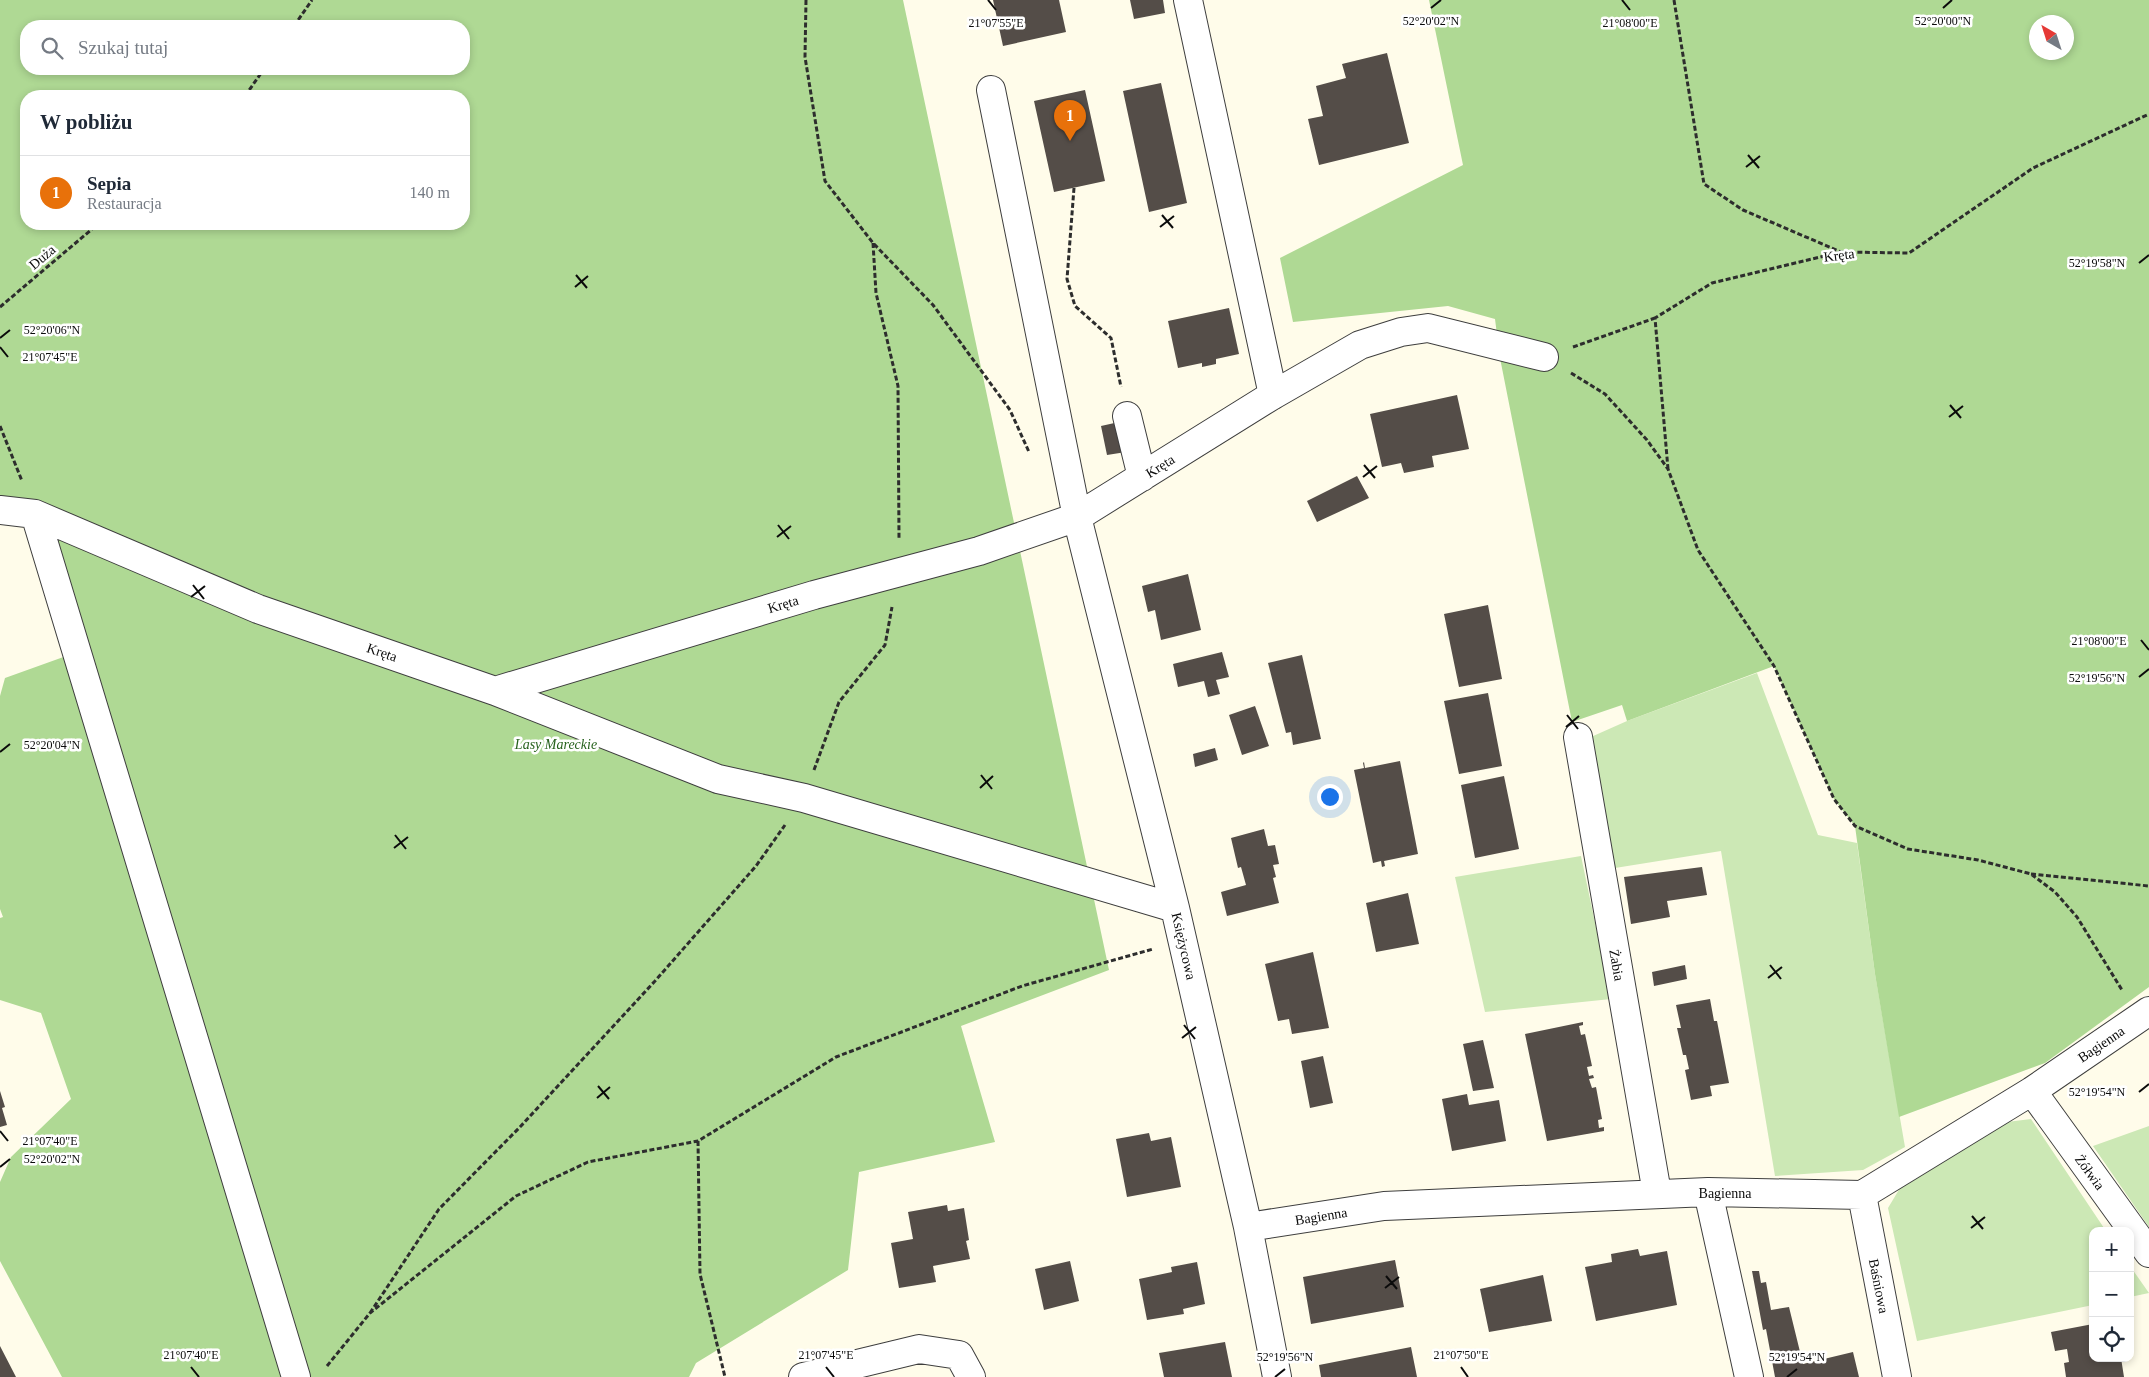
<!DOCTYPE html>
<html lang="pl">
<meta charset="utf-8">
<style>
:root{--surface:#fff;--page:#f2f2f3;--text:#1f2937;--muted:#747a83;--line:#e0e1e3;--accent:#ba2625}
body{margin:0;font-family:"Times New Roman",serif;background:var(--page);color:var(--text)}
.controls{position:absolute;right:15px;bottom:15px;display:grid;overflow:hidden;border-radius:10px;box-shadow:0 2px 8px #0003}
.controls button{width:45px;height:45px;display:grid;place-items:center;padding:0;border:0;border-bottom:1px solid var(--line);background:var(--surface);color:var(--text);font:25px sans-serif}
.compass{position:absolute;left:2029px;top:15px;width:45px;height:45px;border-radius:50%;background:var(--surface);box-shadow:0 2px 8px #0003;rotate:321deg}
.you{position:absolute;left:1329px;top:796px;width:18px;height:18px;margin:-12px;border:4px solid #fff;border-radius:50%;background:#1a73e8;box-shadow:0 0 0 8px #1a73e833}
.badge{display:grid;place-items:center;width:32px;height:32px;border-radius:50%;background:var(--accent);color:#fff;font-size:16px;font-weight:700}
.pin{position:absolute;translate:-50% -41px;filter:drop-shadow(0 1px 2px #0008)}
.pin::after{content:'';position:absolute;top:26px;width:18px;height:15px;background:inherit;clip-path:polygon(0 0,100% 0,50% 100%)}
.list{margin:0;padding:0;list-style:none}
h2{display:flex;justify-content:space-between;align-items:center;height:65px;margin:0;padding:0 20px;font-size:21px}
h2 small{font-size:16px;font-weight:400;color:var(--muted)}
.list li{display:grid;grid-template-columns:32px 1fr auto;gap:15px;align-items:center;box-sizing:border-box;height:75px;padding:0 20px;border-top:1px solid var(--line)}
.list b{display:block;font-size:19px;white-space:nowrap}
.list p{margin:0;font-size:16px;white-space:nowrap;color:var(--muted)}
.list em{font-size:16px;font-style:normal;color:var(--muted)}
.icon{flex:none;width:28px;height:28px;fill:none;stroke:currentColor;stroke-width:2;stroke-linecap:round;stroke-linejoin:round}
.map{position:relative;flex:none;width:2149px;height:1377px;overflow:hidden}
.search{position:absolute;background:var(--surface);box-shadow:0 2px 8px #0003;left:20px;top:20px;width:450px;height:55px;display:flex;align-items:center;gap:12px;box-sizing:border-box;padding:0 18px;border-radius:20px;color:var(--muted);font-size:19px}
.panel{position:absolute;background:var(--surface);box-shadow:0 2px 8px #0003;left:20px;top:90px;width:450px;height:140px;border-radius:20px}
.map>svg:first-child{display:block}
.green{fill:#cce8b5}
.forest{fill:#afd994;fill-rule:evenodd}
.building{fill:#544d48}
.lines{fill:none;stroke-linecap:round;stroke-linejoin:round}
.minor-casing{stroke:#3e3e3e;stroke-width:30}
.path{stroke:#2d2d2d;stroke-width:3;stroke-dasharray:5 2.5;stroke-linecap:butt}
.minor{stroke:#fff;stroke-width:28}
.ticks{fill:none;stroke:#0b0b0b;stroke-width:2}
.labels{text-anchor:middle;stroke-width:5;stroke-linejoin:round;paint-order:stroke}
.street-label{font-size:14px;fill:#0b0b0b;stroke:#fff}
.park-label{font-size:14px;font-style:italic;fill:#27621d;stroke:#fff}
.ticks-label{font-size:12px;text-anchor:middle;fill:#0b0b0b;stroke:#fff;stroke-width:5;stroke-linejoin:round;paint-order:stroke}
</style>
<div class="map">
<svg width="2149" height="1377" viewBox="0 0 2149 1377">
<rect width="100%" height="100%" fill="#fffcea"/>
<path class="green" d="M1757,673l61,162 39,8 18,131 30,173 -42,23 -88,6 -54,-325 -106,17 -24,-131 36,-16z
M1581,856l30,143 -126,13 -30,-135z
M2031,1119l75,112h-13v74l-176,36 -29,-133 12,-20 107,-66z
M2149,1126v101l-56,-81z
M2130,1266l19,27 -19,4z"/>
<path class="forest" d="M0,0h903l206,970 -148,56 34,116 -136,30 -11,98 -152,93 -7,14h-627l-62,-116v-79l11,-25 60,-58 -30,-86 -41,-13v-82l3,-1 -3,-8v-213l5,-18 64,-23 -36,-125 -33,-11zM26,26h438v43h-438zM26,96h438v128h-438z
M1429,0h720v987l-104,76 -146,54 -24,-143 -20,-148 -21,-27 -60,-133 -147,55 -5,-16 -50,17 -72,-364 -5,-39 -47,-13 -155,16 -13,-64 183,-93zM2036,22h30v30h-30z"/>
<path class="building" d="M993,0h66l7,32 -63,14z
M1130,0h33l2,13 -31,6z
M1387,53l22,90 -90,22 -11,-46 15,-3 -7,-30 30,-8 -4,-14z
M1161,83l26,120 -38,9 -26,-121z
M1085,90l20,91 -51,11 -20,-91z
M1229,308l10,46 -23,5v5l-14,3v-4l-24,5 -10,-47z
M1457,395l12,54 -37,7 2,11 -30,6 -3,-10 -19,4 -12,-53z
M1119,422l7,30 -19,3 -6,-29z
M1357,476l12,22 -52,24 -10,-21z
M1188,574l13,56 -40,10 -6,-30 -7,2 -6,-26z
M1488,605l14,74 -43,8 -15,-73z
M1222,652l7,25 -13,3 4,14 -12,3 -4,-16 -26,6 -5,-23z
M1302,655l19,84 -28,6 -2,-13 -5,1 -18,-70z
M1488,693l14,73 -43,8 -15,-73z
M1255,706l14,40 -27,9 -13,-40z
M1215,748l3,12 -23,7 -2,-13z
M1400,761l18,93 -34,7 1,5 -3,1 -1,-6 -8,2 -19,-93 10,-2 -1,-5 1,-1 1,6z
M1504,776l15,73 -44,9 -14,-73z
M1264,829l4,17 7,-1 4,19 -6,1 3,12 -3,1 6,25 -52,13 -6,-24 25,-7 -5,-18 -3,1 -7,-30z
M1702,867l5,28 -40,6 3,16 -39,7 -7,-47z
M1408,893l11,51 -43,8 -10,-49z
M1313,952l16,76 -37,6 -3,-15 -11,2 -13,-57z
M1685,965l2,14 -33,7 -2,-14z
M1710,999l4,22h3l12,62 -19,3 2,10 -21,4 -6,-30 4,-1 -3,-14h-3l-6,-27h4l-5,-23z
M1583,1022v3l-4,1 2,9 4,-1 7,32 -5,1 2,9 4,-1 1,3 -5,1 3,9 4,-1 6,32 -4,1 1,8 5,-1v4l-57,10 -22,-107z
M1483,1040l11,48 -21,3 -10,-47z
M1323,1056l10,47 -23,5 -9,-47z
M0,1091l5,16 -3,1 5,17 -7,2z
M1467,1094l2,11 30,-5 7,41 -54,10 -10,-52z
M1149,1133l2,8 20,-4 10,50 -54,10 -11,-58z
M947,1205l1,6 16,-3 5,32 -3,1 4,18 -37,7 3,16 -37,6 -8,-45 22,-4 -5,-27z
M1638,1249l2,7 27,-5 10,54 -81,16 -11,-54 27,-5 -1,-8z
M1395,1260l9,47 -93,17 -8,-47z
M1070,1261l9,40 -35,9 -9,-41z
M1197,1262l8,42 -22,5 1,5 -37,6 -8,-41 33,-7 -1,-5z
M1752,1271h7l2,12 5,-1 5,28 18,-3 14,57 50,-12 6,25h-84l-9,-48 -3,1z
M1543,1275l9,46 -63,11 -9,-43z
M2093,1324v34h28l3,19h-58l-2,-14 5,-1 -2,-13 -12,2 -4,-19z
M1225,1342l7,35h-68l-5,-24z
M0,1346l16,31h-16z
M1411,1347l6,30h-96l-2,-12z"/>
<g class="lines">
<g class="minor-casing">
<path id="minor" d="M1188,0l85,395
M991,90l86,427 98,391 73,319 29,150
M1127,416l15,61
M0,510l35,4 223,95 237,82 319,-96 165,-44 98,-34 196,-122 87,-50 41,-13 27,-4 116,29
M35,514l261,863
M495,691l223,88 86,19 371,110
M1578,737l79,456
M2032,1091l117,162
M1708,1192l41,185
M1862,1195l35,182
M1248,1227l136,-21 324,-14 154,3 170,-104 117,-80
M803,1377l116,-28 40,6 12,22"/>
</g>
<path class="path" d="M806,0l-1,57 20,124 48,62 60,62 77,105 19,42
M1674,0l30,184 39,26 98,42
M294,26l18,-26
M245,96l19,-27
M1074,188l-7,91 8,27 36,32 10,49
M873,243l3,50 22,93 1,153
M0,307l98,-83
M1573,347l82,-29
M1571,373l34,21 42,46 21,29 30,81 76,116 60,133 21,27 53,23 70,11 53,14 24,18 22,25 45,73
M0,426l22,55
M1668,469l-13,-151 57,-35 129,-31 68,1 124,-85 116,-54
M814,770l25,-68 46,-57 7,-38
M2031,874l118,12
M698,1141l2,133 25,103
M370,1313l69,-104 81,-82 135,-146 101,-115 29,-41
M327,1366l43,-53 146,-117 72,-34 110,-21 138,-84 186,-71 131,-37"/>
<use href="#minor" class="minor"/>
</g>
<path class="ticks" d="M988,0l8,10M1622,0l8,10M1431,8l10,-8M1943,8l9,-8M1748,155l11,13M1746,167l14,-11M1162,215l11,13M1160,227l14,-11M2139,263l10,-8M576,275l11,13M575,287l13,-11M0,338l10,-8M0,347l8,10M1950,405l11,13M1949,417l14,-11M1364,465l11,13M1363,477l14,-11M778,525l11,14M777,537l14,-11M193,585l11,14M191,597l14,-11M2141,640l8,10M2139,677l10,-8M1567,715l11,14M1566,727l13,-11M0,752l10,-8M981,775l11,14M980,788l13,-12M395,835l11,14M394,848l14,-11M1770,965l11,14M1768,978l14,-11M1184,1025l11,14M1182,1038l14,-11M598,1086l11,13M2139,1092l10,-8M597,1098l13,-11M0,1131l8,10M0,1167l10,-8M1972,1216l11,13M1971,1228l14,-11M1386,1276l11,13M1385,1288l14,-11M191,1367l8,10M826,1367l8,10M1461,1367l7,10M1275,1377l10,-8M1787,1377l10,-8"/>
<g class="labels">
<g class="street-label">
<text transform="translate(1839 255) rotate(-7)" y="5">Kręta</text>
<text transform="translate(42 257) rotate(-40)" y="5">Duża</text>
<text transform="translate(1160 466) rotate(-32)" y="5">Kręta</text>
<text transform="translate(783 604) rotate(-17)" y="5">Kręta</text>
<text transform="translate(382 652) rotate(19)" y="5">Kręta</text>
<text transform="translate(1184 946) rotate(77)" y="5">Księżycowa</text>
<text transform="translate(1617 965) rotate(80)" y="5">Żabia</text>
<text transform="translate(2101 1044) rotate(-34)" y="5">Bagienna</text>
<text transform="translate(2090 1172) rotate(54)" y="5">Żółwia</text>
<text x="1725" y="1198">Bagienna</text>
<text transform="translate(1321 1216) rotate(-9)" y="5">Bagienna</text>
<text transform="translate(1879 1286) rotate(79)" y="5">Baśniowa</text>
</g>
<g class="park-label">
<text x="556" y="749">Lasy Mareckie</text>
</g>
</g>
<g class="ticks-label">
<text x="1431" y="25">52°20'02"N</text>
<text x="1943" y="25">52°20'00"N</text>
<text x="996" y="27">21°07'55"E</text>
<text x="1630" y="27">21°08'00"E</text>
<text x="2097" y="267">52°19'58"N</text>
<text x="52" y="334">52°20'06"N</text>
<text x="50" y="361">21°07'45"E</text>
<text x="2099" y="645">21°08'00"E</text>
<text x="2097" y="682">52°19'56"N</text>
<text x="52" y="749">52°20'04"N</text>
<text x="2097" y="1096">52°19'54"N</text>
<text x="50" y="1145">21°07'40"E</text>
<text x="52" y="1163">52°20'02"N</text>
<text x="191" y="1359">21°07'40"E</text>
<text x="826" y="1359">21°07'45"E</text>
<text x="1461" y="1359">21°07'50"E</text>
<text x="1285" y="1361">52°19'56"N</text>
<text x="1797" y="1361">52°19'54"N</text>
</g>
</svg>
<div class="controls">
<button>+</button>
<button>−</button>
<button><svg class="icon" aria-label="locate" viewBox="0 0 24 24"><circle cx="12" cy="12" r="6"/><path d="M12 2v4M12 18v4M2 12h4M18 12h4"/></svg></button>
</div>
<svg class="compass" viewBox="-18 -18 36 36"><path d="M0-13l5 13h-10z" fill="#e53935"/><path d="M0 13l5-13h-10z" fill="#747a83"/></svg>
<div class="you"></div>
<div class="pin badge" style="left:1070px;top:141px;background:#e8710a">1</div>
<div class="search"><svg class="icon" aria-label="search" viewBox="0 0 24 24"><circle cx="10" cy="10" r="6"/><path d="M15 15l6 6"/></svg>Szukaj tutaj</div>
<section class="panel">
<h2>W pobliżu<small></small></h2>
<ul class="list">
<li><span class="badge" style="background:#e8710a">1</span><div><b>Sepia</b><p>Restauracja</p></div><em>140 m</em></li>
</ul>
</section>
</div>
